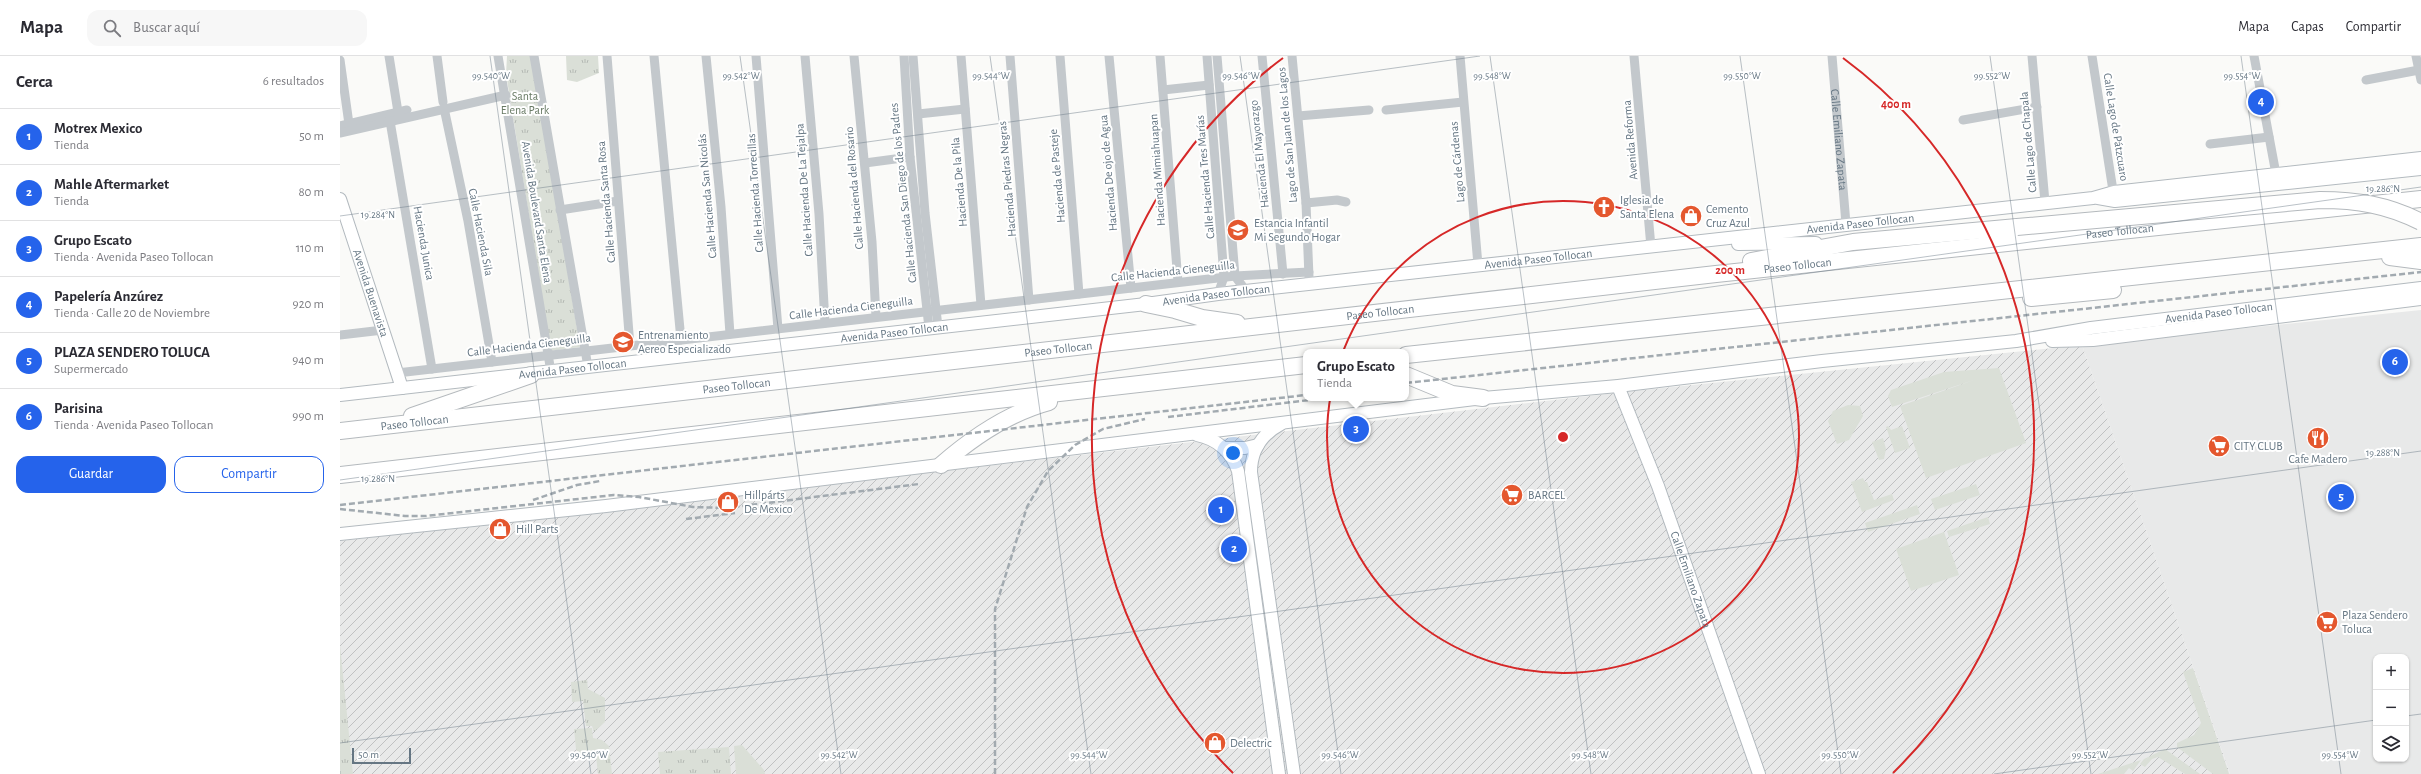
<!DOCTYPE html>
<html lang="es">
<meta charset="utf-8">
<style>
:root{--surface:#fff;--page:#f7f7f7;--text:#2b2b33;--muted:#7c7c81;--line:#e1e1e2;--accent:#2563eb}
body{margin:0;font-family:"Alegreya Sans",sans-serif;background:var(--page);color:var(--text)}
.controls{position:absolute;right:12px;bottom:12px;display:grid;overflow:hidden;border-radius:8px;box-shadow:0 1px 3px #0004}
.controls button{width:36px;height:36px;display:grid;place-items:center;padding:0;border:0;border-bottom:1px solid var(--line);background:var(--surface);color:var(--text);font:20px sans-serif}
.scale{position:absolute;left:12px;bottom:10px;width:59px;box-sizing:border-box;padding-left:4px;border:2px solid #657683;border-top:0;font-size:11px;line-height:14px;white-space:nowrap;color:#657683;-webkit-text-stroke:3px #fff;paint-order:stroke}
.you{position:absolute;left:893px;top:397px;width:14px;height:14px;margin:-10px;border:3px solid #fff;border-radius:50%;background:#1a73e8;box-shadow:0 0 0 6px #1a73e833}
.badge{display:grid;place-items:center;width:26px;height:26px;border-radius:50%;background:var(--accent);color:#fff;font-size:13px;font-weight:700}
.pin{position:absolute;translate:-50% -50%;border:2px solid #fff;box-shadow:0 1px 4px #0006}
.popup{position:absolute;left:963px;top:293px;width:106px;height:52px;box-sizing:border-box;display:grid;place-content:center;border-radius:8px;background:var(--surface);filter:drop-shadow(0 1px 3px #0005);font-size:13px;white-space:nowrap;color:var(--muted)}
.popup b{font-size:15px;color:var(--text)}
.popup::after{content:'';position:absolute;left:50%;top:100%;margin-left:-8px;border:8px solid transparent;border-top-color:var(--surface)}
.list{margin:0;padding:0;list-style:none}
h2{display:flex;justify-content:space-between;align-items:center;height:52px;margin:0;padding:0 16px;font-size:17px}
h2 small{font-size:13px;font-weight:400;color:var(--muted)}
.list li{display:grid;grid-template-columns:26px 1fr auto;gap:12px;align-items:center;box-sizing:border-box;height:56px;padding:0 16px;border-top:1px solid var(--line)}
.list b{display:block;font-size:15px;white-space:nowrap}
.list p{margin:0;font-size:13px;white-space:nowrap;color:var(--muted)}
.list em{font-size:13px;font-style:normal;color:var(--muted)}
.actions{display:flex;gap:8px;padding:12px 16px}
.actions a{flex:1;padding:9px 0;border:1px solid var(--accent);border-radius:12px;text-align:center;font-size:14px;color:var(--accent)}
.actions .main{background:var(--accent);color:#fff}
.icon{flex:none;width:22px;height:22px;fill:none;stroke:currentColor;stroke-width:2;stroke-linecap:round;stroke-linejoin:round}
.map{position:relative;flex:none;width:2081px;height:718px;overflow:hidden}
header{display:flex;align-items:center;gap:24px;box-sizing:border-box;height:56px;padding:0 20px;background:var(--surface);border-bottom:1px solid var(--line)}
header strong{font-size:19px}
nav{display:flex;gap:22px;margin-inline-start:auto;font-size:14px}
.search{width:280px;height:36px;background:var(--page);display:flex;align-items:center;gap:10px;box-sizing:border-box;padding:0 14px;border-radius:12px;color:var(--muted);font-size:15px}
main{display:flex}
aside{flex:1;background:var(--surface)}
.map>svg:first-child{display:block}
.built{fill:#e8e9e9;fill-rule:evenodd}
.industrial{fill:url(#industrial-furrows)}
.park{fill:url(#park-tufts)}
.garden{fill:#dadfd7}
.lines{fill:none;stroke-linecap:round;stroke-linejoin:round}
.secondary-casing{stroke:#b3babf;stroke-width:14}
.highway-casing{stroke:#b4b9bd;stroke-width:18}
.street{stroke:#c3c8cc;stroke-width:9}
.secondary{stroke:#fff;stroke-width:12}
.highway{stroke:#fff;stroke-width:16}
.rail{stroke:#a2aab0;stroke-width:2.5;stroke-dasharray:6 3;stroke-linecap:butt}
.highway-bridge-casing{stroke:#b4b9bd;stroke-width:18;stroke-linecap:butt}
.highway-bridge{stroke:#fff;stroke-width:16}
.ticks{fill:none;stroke:#657683;stroke-width:1;stroke-opacity:0.45}
.ring{fill:none;stroke:#d62828;stroke-width:2}
.labels{text-anchor:middle;stroke-width:4;stroke-linejoin:round;paint-order:stroke}
.park-label{font-size:12px;fill:#687a64;stroke:#fff}
.street-label{font-size:12px;fill:#657683;stroke:#fff}
.poi-label{font-size:12px;fill:#657683;stroke:#fff;text-anchor:start}
.ticks-label{font-size:10px;text-anchor:middle;fill:#657683;stroke:#fff;stroke-width:4;stroke-linejoin:round;paint-order:stroke}
.centre{fill:#d62828;stroke:#fff;stroke-width:2}
.ring-label{font-size:12px;text-anchor:middle;font-weight:bold;fill:#d62828;stroke:#fff;stroke-width:4;stroke-linejoin:round;paint-order:stroke}
</style>
<header>
<strong>Mapa</strong>
<div class="search"><svg class="icon" aria-label="search" viewBox="0 0 24 24"><circle cx="10" cy="10" r="6"/><path d="M15 15l6 6"/></svg>Buscar aquí</div>
<nav><a>Mapa</a><a>Capas</a><a>Compartir</a></nav>
</header>
<main>
<aside>
<h2>Cerca<small>6 resultados</small></h2>
<ul class="list">
<li><span class="badge">1</span><div><b>Motrex Mexico</b><p>Tienda</p></div><em>50 m</em></li>
<li><span class="badge">2</span><div><b>Mahle Aftermarket</b><p>Tienda</p></div><em>80 m</em></li>
<li><span class="badge">3</span><div><b>Grupo Escato</b><p>Tienda · Avenida Paseo Tollocan</p></div><em>110 m</em></li>
<li><span class="badge">4</span><div><b>Papelería Anzúrez</b><p>Tienda · Calle 20 de Noviembre</p></div><em>920 m</em></li>
<li><span class="badge">5</span><div><b>PLAZA SENDERO TOLUCA</b><p>Supermercado</p></div><em>940 m</em></li>
<li><span class="badge">6</span><div><b>Parisina</b><p>Tienda · Avenida Paseo Tollocan</p></div><em>990 m</em></li>
</ul>
<div class="actions"><a class="main">Guardar</a><a>Compartir</a></div>
</aside>
<div class="map">
<svg width="2081" height="718" viewBox="0 0 2081 718">
<defs>
<pattern id="industrial-furrows" width="10" height="10" patternUnits="userSpaceOnUse"><rect width="10" height="10" fill="#e8e9e9"/><path d="M-1 1l2-2M0 10L10 0M9 11l2-2" fill="none" stroke="#c0c1c2"/></pattern>
<pattern id="park-tufts" width="24" height="20" patternUnits="userSpaceOnUse"><rect width="24" height="20" fill="#dadfd7"/><path d="M3 7l-1-3M5 7V3M7 7l1-3M15 17l-1-3M17 17v-4M19 17l1-3" fill="none" stroke="#b4b9b4"/></pattern>
</defs>
<rect width="100%" height="100%" fill="#fafaf8"/>
<path class="built" d="M2081,254v464h-191l-148,-429zM2036,601h30v102h-30z"/>
<path class="industrial" d="M1742,289l148,429h-1890v-233l1284,-149z"/>
<path class="park" d="M167,0h25l48,291 -29,4 -45,-277z
M226,0h32l1,17 -22,9 -10,-2z
M0,589l13,129h-13z
M247,624l1,9 17,9v24l-11,10 -2,-6h-6l-3,-25 -11,1 -1,-20z
M252,672l1,10 9,2 7,6 3,28h-14l-2,-18 -15,1 -5,-8 -2,-20z
M389,691l2,27h-71l-2,-22z"/>
<path class="garden" d="M1659,312l27,75 -100,35 -26,-72 74,-26 -82,27 -4,-11 3,-6 53,-18z
M1508,349l12,1 3,10 -14,24 -12,4 -9,-23 5,-10z
M1548,370l3,4 11,-4 8,22 -15,5 -9,-26z
M1543,382l3,11 -2,10 -5,1 -7,-18z
M1523,422l2,4h2l7,18 18,-6 2,6 -32,12 -11,-30z
M1636,428l4,11 -45,15 -4,-11z
M1577,449l3,9 -52,18 -3,-9z
M1648,461l2,7 -41,13 -2,-6z
M1604,476l15,43 -48,16 -15,-42z
M1853,612l36,106h-16l-36,-27v-4l17,-8 7,-12 -18,-51z
M402,689l22,25 1,4h-29l-2,-28z
M1825,693l35,25h-15l-27,-17 -6,2 -7,8 -5,-3 4,-5z
M1801,704l-8,11 -4,-3 -5,6h-26z"/>
<g class="lines">
<g class="secondary-casing">
<g id="secondary">
<path d="M1758,142l17,3 306,-32"/>
<path id="s2" d="M0,143l62,189"/>
<path d="M1398,188l78,-1"/>
<path d="M1712,285l41,-1 328,-41"/>
<path id="s3" d="M1278,330l40,100 101,288"/>
<path id="s4" d="M0,339l806,-91 72,-10 875,-96 21,-6 307,-34"/>
<path d="M941,368c-19,10 -30,27 -30,48l43,302"/>
<path d="M857,379c20,4 35,17 41,36l41,303"/>
<path d="M885,392h20l13,-3"/>
<path id="s5" d="M0,478l266,-28 877,-108 135,-12 204,-25 194,-20 75,-13 330,-40"/>
</g>
</g>
<g class="highway-casing">
<g id="highway">
<path d="M2050,201l31,4"/>
<path d="M1411,205l102,-19 164,-15"/>
<path d="M1691,242l82,-8"/>
<path d="M806,248l29,6 27,8 35,5"/>
<path d="M1066,299l1015,-109"/>
<path d="M1066,319l46,19 31,4"/>
<path d="M72,360l119,-41"/>
<path id="s6" d="M0,375l1376,-157 705,-75"/>
<path d="M601,409c32,-28 67,-52 108,-63"/>
<path d="M0,419l966,-110"/>
</g>
</g>
<g class="street">
<path d="M49,0l9,56"/>
<path d="M97,0l6,46"/>
<path d="M158,0l53,316"/>
<path d="M194,0l54,311"/>
<path d="M267,0l23,290"/>
<path d="M314,0l27,284"/>
<path d="M366,0l15,151 9,127"/>
<path d="M416,0l22,273"/>
<path d="M465,0l14,158 6,109"/>
<path d="M514,0l18,186 4,75"/>
<path d="M564,0l6,101 19,171"/>
<path d="M573,0l12,157 13,114"/>
<path d="M621,0l20,249"/>
<path d="M670,0l19,244"/>
<path d="M720,0l19,238"/>
<path d="M769,0l22,232"/>
<path d="M820,0l18,226"/>
<path d="M867,0l17,221 -6,17"/>
<path d="M877,0l18,220 11,15"/>
<path d="M922,0l21,218"/>
<path d="M952,0l14,147 3,74"/>
<path d="M1120,0l18,209"/>
<path d="M1294,0l17,191"/>
<path id="s1" d="M1492,0l14,168"/>
<path d="M1692,0l13,146"/>
<path d="M1752,0l22,141"/>
<path d="M1914,0l22,118"/>
<path d="M2076,0l5,24"/>
<path d="M0,4l9,64"/>
<path d="M2026,24l53,-10"/>
<path d="M823,34l46,-5"/>
<path d="M104,52l24,113 24,141"/>
<path d="M1046,54l77,-8"/>
<path d="M578,58l47,-5"/>
<path d="M958,60l71,-6"/>
<path d="M1623,64l74,-13"/>
<path d="M50,65l42,248"/>
<path d="M0,70l67,-16"/>
<path d="M0,77l166,-38"/>
<path d="M1870,88l59,-7"/>
<path d="M525,107l45,-6"/>
<path d="M966,147l31,-3 9,2"/>
<path d="M220,154l58,-9"/>
<path d="M0,279l43,-5"/>
<path d="M57,317l838,-97 74,-4"/>
</g>
<use href="#secondary" class="secondary"/>
<use href="#highway" class="highway"/>
<path class="rail" d="M1066,327l1015,-111
M828,361l158,-19
M193,444l44,-15 23,-4
M0,449l966,-110
M0,453l65,7h21l188,-21 25,2 54,10 33,1 193,-24
M346,463l49,-6
M655,718v-165l32,-102 21,-36 27,-26 28,-16 42,-10"/>
<g class="highway-bridge-casing">
<path id="highway-bridge" d="M1677,171l303,-27c37,0 68,5 101,22"/>
</g>
<use href="#highway-bridge" class="highway-bridge"/>
</g>
<path class="ticks" d="M150,0l101,718M400,0l101,718M650,0l101,718M900,0l101,718M1150,0l101,718M1400,0l101,718M1650,0l101,718M1901,0l100,718M0,160l1140,-160M0,424l2081,-293M2066,660l15,-2M0,687l2081,-292M0,715v3M1654,718l382,-54"/>
<g class="ring">
<circle cx="1223" cy="381" r="236"/>
<path d="M893 717A471 471 0 0 1 943 2M1503 2A471 471 0 0 1 1553 717"/>
</g>
<defs>
<g id="church-disc" transform="scale(1.15)"><circle r="9.5" fill="#e4572e" stroke="#fff"/><path d="M-1.2-6h2.4v3.5h3.3v2.4h-3.3V6h-2.4V-.1h-3.3v-2.4h3.3Z" fill="#fff"/></g>
<g id="shop-disc" transform="scale(1.15)"><circle r="9.5" fill="#e4572e" stroke="#fff"/><path d="M-5-2.5h2.3a2.7 3.5 0 0 1 5.4 0H5L5.5 6h-11ZM-1.5-2.5h3a1.5 2.3 0 0 0-3 0Z" fill="#fff"/></g>
<g id="school-disc" transform="scale(1.15)"><circle r="9.5" fill="#e4572e" stroke="#fff"/><path d="M0-5L7-2L0 1L-7-2ZM-4 1L0 2.5L4 1V4Q0 6-4 4Z" fill="#fff"/></g>
<g id="university-disc" transform="scale(1.15)"><circle r="9.5" fill="#e4572e" stroke="#fff"/><path d="M0-5L7-2L0 1L-7-2ZM-4 1L0 2.5L4 1V4Q0 6-4 4Z" fill="#fff"/></g>
<g id="restaurant-disc" transform="scale(1.15)"><circle r="9.5" fill="#e4572e" stroke="#fff"/><path d="M-5-6h1v4h1v-4h1v4h1v-4h1v5L-1.5 .5V6h-2V.5L-5-1ZM5-6V6H3V1.5H1.5Q1.5-4 5-6Z" fill="#fff"/></g>
<g id="supermarket-disc" transform="scale(1.15)"><circle r="9.5" fill="#e4572e" stroke="#fff"/><path d="M-6-5.5h2.5l.6 2H6L4.5 2H-2.5L-4.4-4H-6ZM-1.5 3.2a1.3 1.3 0 1 0 .1 0ZM3 3.2a1.3 1.3 0 1 0 .1 0Z" fill="#fff"/></g>
</defs>
<g fill-rule="evenodd">
<use href="#church-disc" x="1264" y="151"/>
<use href="#shop-disc" x="1351" y="160"/>
<use href="#school-disc" x="898" y="174"/>
<use href="#university-disc" x="283" y="286"/>
<use href="#restaurant-disc" x="1978" y="382"/>
<use href="#supermarket-disc" x="1879" y="390"/>
<use href="#supermarket-disc" x="1172" y="439"/>
<use href="#shop-disc" x="388" y="446"/>
<use href="#shop-disc" x="160" y="473"/>
<use href="#supermarket-disc" x="1987" y="566"/>
<use href="#shop-disc" x="875" y="687"/>
</g>
<g class="labels">
<g class="park-label">
<text x="185" y="44">Santa<tspan x="185" dy="14">Elena Park</tspan></text>
</g>
<g class="street-label">
<text transform="translate(1776 71) rotate(81)" y="4">Calle Lago de Pátzcuaro</text>
<text transform="translate(947 79) rotate(-95)" y="4">Lago de San Juan de los Lagos</text>
<text transform="translate(1290 84) rotate(-95)" y="4">Avenida Reforma</text>
<text dy="4" stroke="none"><textPath href="#s1" startOffset="84">Calle Emiliano Zapata</textPath></text>
<text transform="translate(1688 86) rotate(-95)" y="4">Calle Lago de Chapala</text>
<text transform="translate(919 98) rotate(-96)" y="4">Hacienda El Mayorazgo</text>
<text transform="translate(1117 106) rotate(-95)" y="4">Lago de Cárdenas</text>
<text transform="translate(817 114) rotate(-94)" y="4">Hacienda Mimiahuapan</text>
<text transform="translate(768 117) rotate(-95)" y="4">Hacienda De ojo de Agua</text>
<text transform="translate(717 120) rotate(-95)" y="4">Hacienda de Pasteje</text>
<text transform="translate(865 121) rotate(-95)" y="4">Calle Hacienda Tres Marías</text>
<text transform="translate(667 123) rotate(-95)" y="4">Hacienda Piedras Negras</text>
<text transform="translate(619 126) rotate(-95)" y="4">Hacienda De la Pila</text>
<text transform="translate(514 132) rotate(-95)" y="4">Calle Hacienda del Rosario</text>
<text transform="translate(464 134) rotate(-94)" y="4">Calle Hacienda De La Tejalpa</text>
<text transform="translate(415 137) rotate(-94)" y="4">Calle Hacienda Torrecillas</text>
<text transform="translate(563 137) rotate(-96)" y="4">Calle Hacienda San Diego de los Padres</text>
<text transform="translate(367 140) rotate(-95)" y="4">Calle Hacienda San Nicolás</text>
<text transform="translate(266 146) rotate(-95)" y="4">Calle Hacienda Santa Rosa</text>
<text transform="translate(197 156) rotate(81)" y="4">Avenida Boulevard Santa Elena</text>
<text dy="4" stroke="none"><textPath href="#s4" startOffset="1530">Avenida Paseo Tollocan</textPath></text>
<text dy="4" stroke="none"><textPath href="#s6" startOffset="1791">Paseo Tollocan</textPath></text>
<text transform="translate(141 176) rotate(79)" y="4">Calle Hacienda Sila</text>
<text transform="translate(84 187) rotate(80)" y="4">Hacienda Junica</text>
<text dy="4" stroke="none"><textPath href="#s4" startOffset="1206">Avenida Paseo Tollocan</textPath></text>
<text dy="4" stroke="none"><textPath href="#s6" startOffset="1467">Paseo Tollocan</textPath></text>
<text transform="translate(833 215) rotate(-6)" y="4">Calle Hacienda Cieneguilla</text>
<text dy="4" stroke="none"><textPath href="#s2" startOffset="99">Avenida Buenavista</textPath></text>
<text dy="4" stroke="none"><textPath href="#s4" startOffset="882">Avenida Paseo Tollocan</textPath></text>
<text transform="translate(511 252) rotate(-7)" y="4">Calle Hacienda Cieneguilla</text>
<text dy="4" stroke="none"><textPath href="#s6" startOffset="1047">Paseo Tollocan</textPath></text>
<text dy="4" stroke="none"><textPath href="#s5" startOffset="1892">Avenida Paseo Tollocan</textPath></text>
<text dy="4" stroke="none"><textPath href="#s4" startOffset="558">Avenida Paseo Tollocan</textPath></text>
<text transform="translate(189 289) rotate(-7)" y="4">Calle Hacienda Cieneguilla</text>
<text dy="4" stroke="none"><textPath href="#s6" startOffset="723">Paseo Tollocan</textPath></text>
<text dy="4" stroke="none"><textPath href="#s4" startOffset="234">Avenida Paseo Tollocan</textPath></text>
<text dy="4" stroke="none"><textPath href="#s6" startOffset="399">Paseo Tollocan</textPath></text>
<text dy="4" stroke="none"><textPath href="#s6" startOffset="75">Paseo Tollocan</textPath></text>
<text dy="4" stroke="none"><textPath href="#s3" startOffset="207">Calle Emiliano Zapata</textPath></text>
</g>
<g class="poi-label">
<text x="1280" y="148">Iglesia de<tspan x="1280" dy="14">Santa Elena</tspan></text>
<text x="1366" y="157">Cemento<tspan x="1366" dy="14">Cruz Azul</tspan></text>
<text x="914" y="171">Estancia Infantil<tspan x="914" dy="14">Mi Segundo Hogar</tspan></text>
<text x="298" y="283">Entrenamiento<tspan x="298" dy="14">Aereo Especializado</tspan></text>
<text x="1894" y="394">CITY CLUB</text>
<text x="1978" y="407" text-anchor="middle">Cafe Madero</text>
<text x="404" y="443">Hillpárts<tspan x="404" dy="14">De Mexico</tspan></text>
<text x="1188" y="443">BARCEL</text>
<text x="176" y="477">Hill Parts</text>
<text x="2002" y="563">Plaza Sendero<tspan x="2002" dy="14">Toluca</tspan></text>
<text x="890" y="691">Delectric</text>
</g>
</g>
<g class="ticks-label">
<text x="151" y="23">99.540°W</text>
<text x="401" y="23">99.542°W</text>
<text x="651" y="23">99.544°W</text>
<text x="901" y="23">99.546°W</text>
<text x="1152" y="23">99.548°W</text>
<text x="1402" y="23">99.550°W</text>
<text x="1652" y="23">99.552°W</text>
<text x="1902" y="23">99.554°W</text>
<text x="2043" y="136">19.286°N</text>
<text x="38" y="162">19.284°N</text>
<text x="2043" y="400">19.288°N</text>
<text x="38" y="426">19.286°N</text>
<text x="249" y="702">99.540°W</text>
<text x="499" y="702">99.542°W</text>
<text x="749" y="702">99.544°W</text>
<text x="1000" y="702">99.546°W</text>
<text x="1250" y="702">99.548°W</text>
<text x="1500" y="702">99.550°W</text>
<text x="1750" y="702">99.552°W</text>
<text x="2000" y="702">99.554°W</text>
</g>
<circle cx="1223" cy="381" r="6" class="centre"/>
<g class="ring-label">
<text x="1556" y="52">400 m</text>
<text x="1390" y="218">200 m</text>
</g>
</svg>
<div class="controls">
<button>+</button>
<button>−</button>
<button><svg class="icon" aria-label="layers" viewBox="0 0 24 24"><path d="M12 4l9 5-9 5-9-5zM3 14l9 5 9-5"/></svg></button>
</div>
<div class="scale">50 m</div>
<div class="you"></div>
<div class="pin badge" style="left:881px;top:454px">1</div>
<div class="pin badge" style="left:894px;top:493px">2</div>
<div class="pin badge" style="left:1016px;top:373px">3</div>
<div class="popup"><b>Grupo Escato</b>Tienda</div>
<div class="pin badge" style="left:1921px;top:46px">4</div>
<div class="pin badge" style="left:2001px;top:441px">5</div>
<div class="pin badge" style="left:2055px;top:306px">6</div>
</div>
</main>
